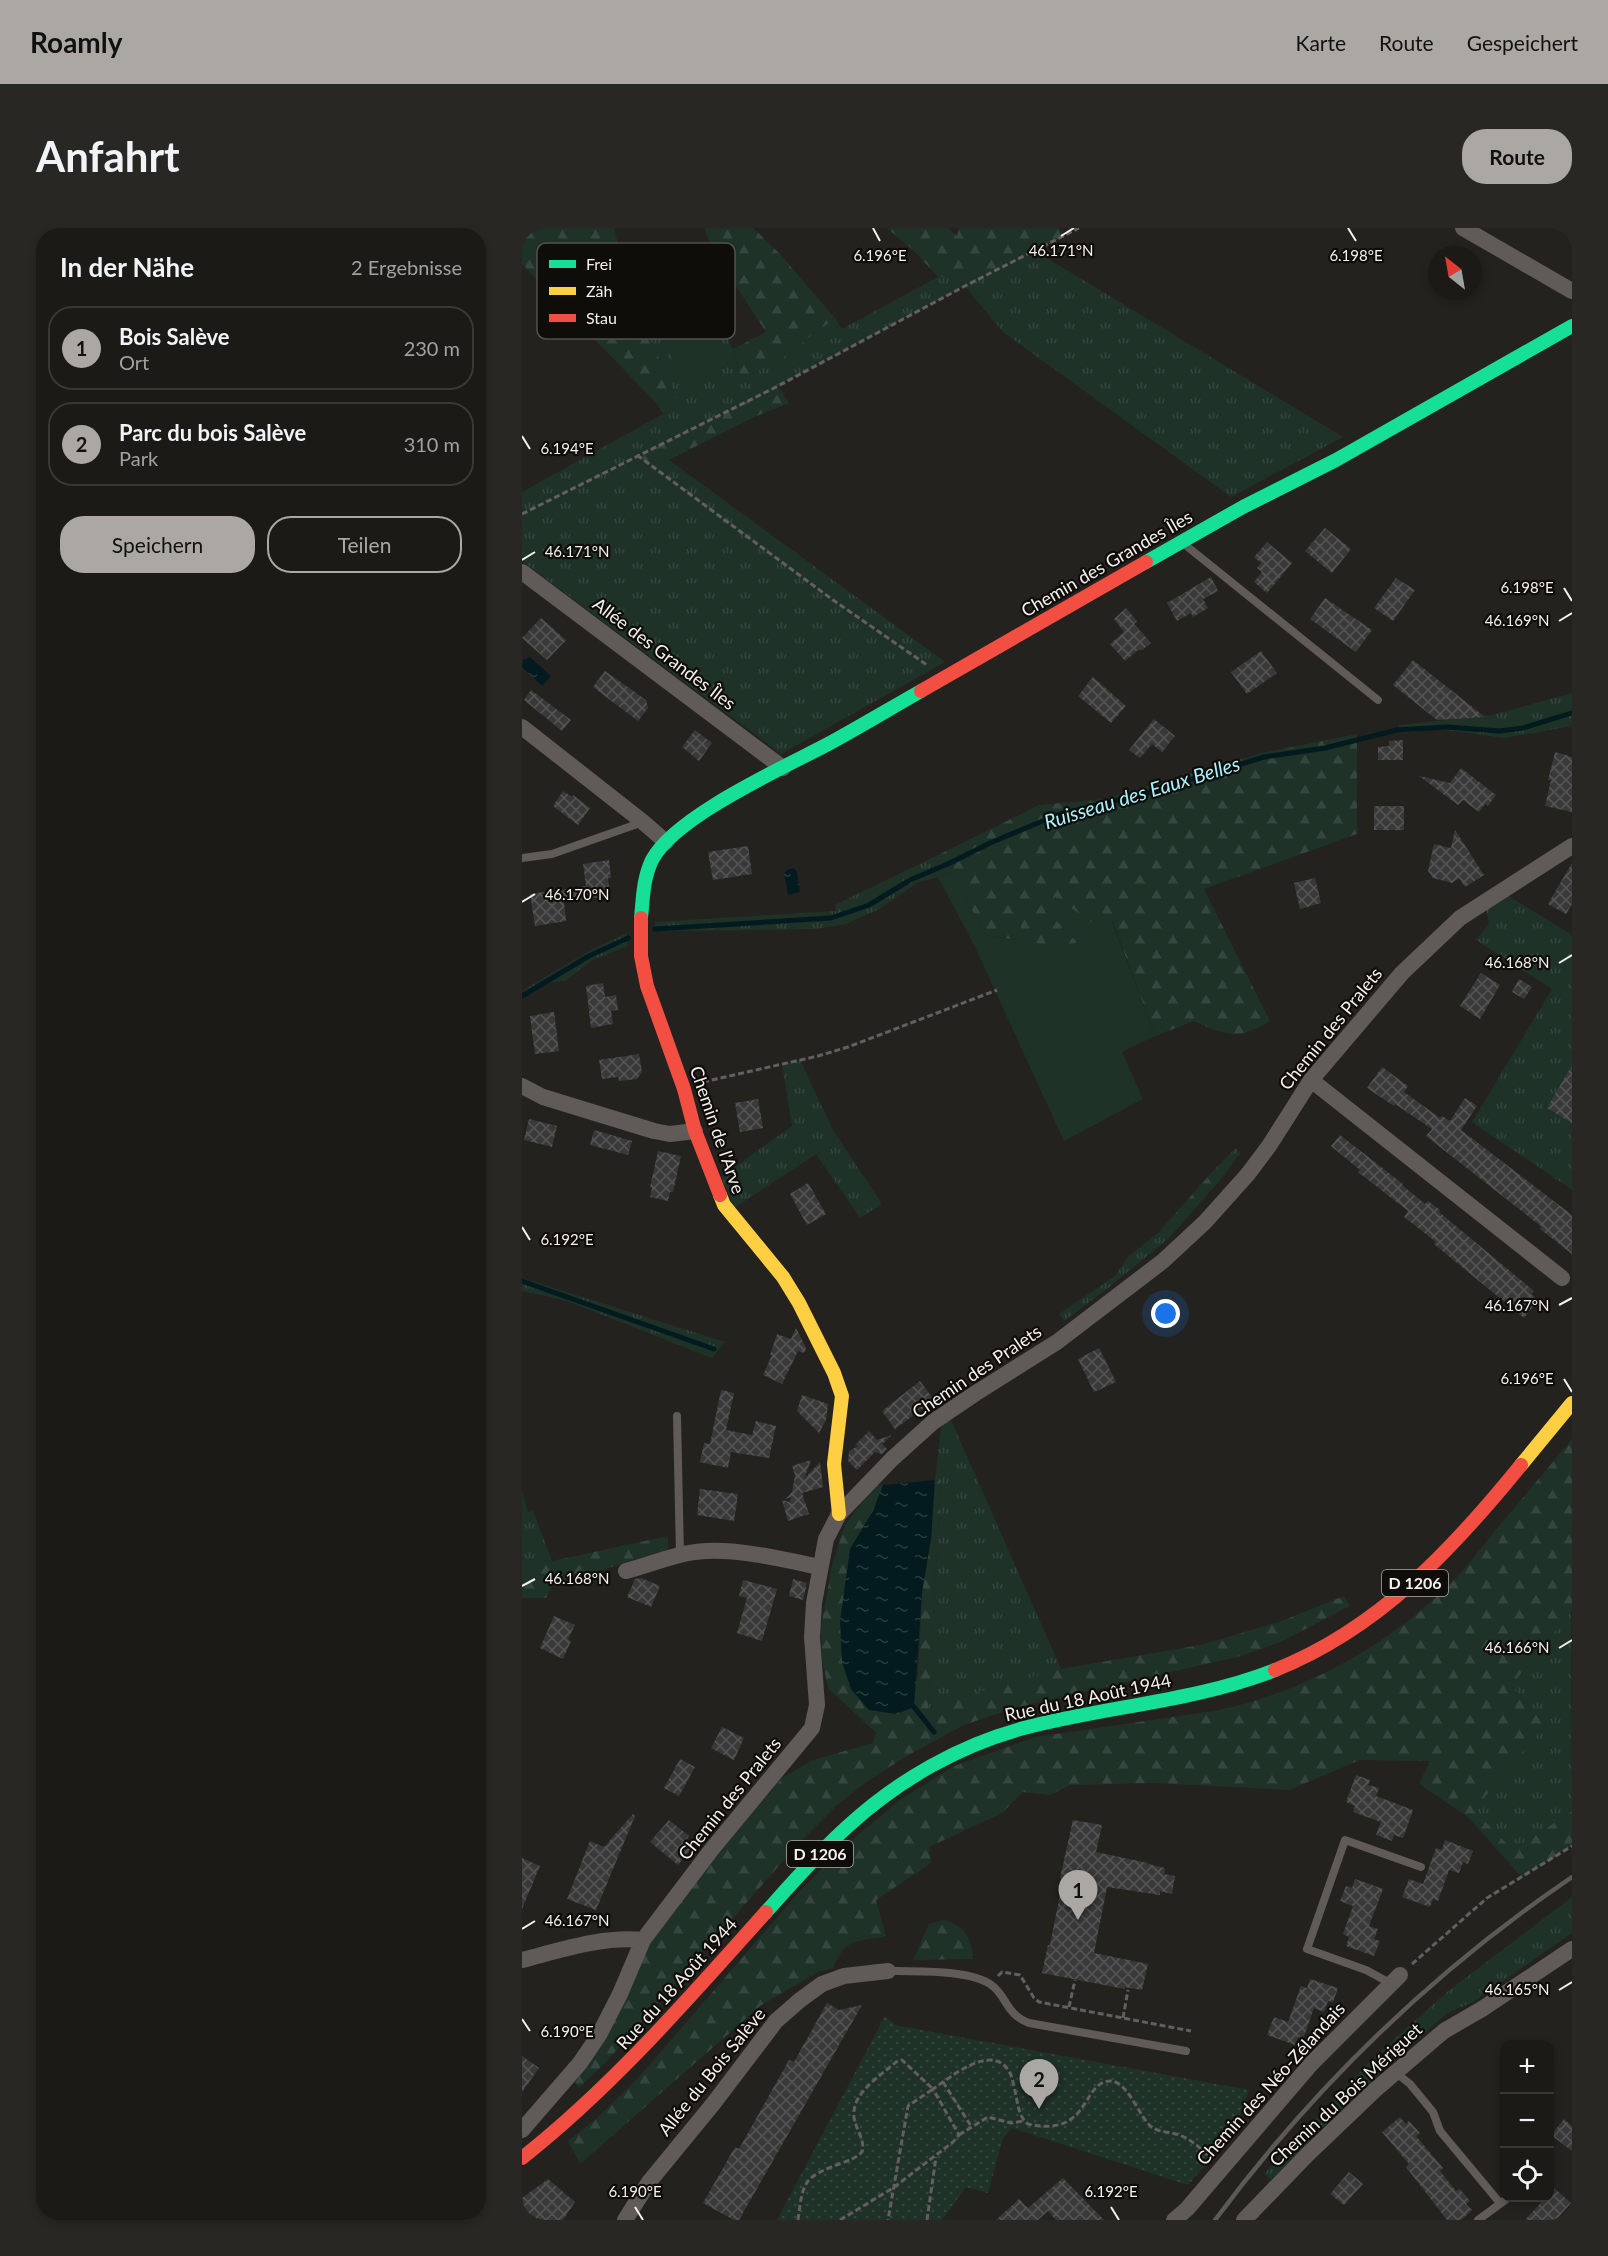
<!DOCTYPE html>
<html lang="de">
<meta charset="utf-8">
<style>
:root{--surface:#1b1a16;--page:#282723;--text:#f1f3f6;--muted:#a0a1a1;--line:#393835;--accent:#aba8a3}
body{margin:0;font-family:Lato,sans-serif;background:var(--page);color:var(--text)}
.controls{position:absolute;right:18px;bottom:18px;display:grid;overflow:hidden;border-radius:12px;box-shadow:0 3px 9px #0003}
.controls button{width:54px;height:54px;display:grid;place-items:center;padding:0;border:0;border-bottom:2px solid var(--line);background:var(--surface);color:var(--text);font:30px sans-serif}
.compass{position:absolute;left:906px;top:18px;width:54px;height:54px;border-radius:50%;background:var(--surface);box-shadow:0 3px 9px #0003;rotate:329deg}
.you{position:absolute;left:644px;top:1086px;width:21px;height:21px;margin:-15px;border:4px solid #fff;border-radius:50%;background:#1a73e8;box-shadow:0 0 0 9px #1a73e833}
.badge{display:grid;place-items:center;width:39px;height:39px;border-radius:50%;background:var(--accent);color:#111;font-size:20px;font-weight:700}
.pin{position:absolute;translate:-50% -50px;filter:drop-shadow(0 2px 3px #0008)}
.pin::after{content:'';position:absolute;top:32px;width:21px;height:18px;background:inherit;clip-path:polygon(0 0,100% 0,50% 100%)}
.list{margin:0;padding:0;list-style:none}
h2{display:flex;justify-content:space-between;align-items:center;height:78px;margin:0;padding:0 24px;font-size:26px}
h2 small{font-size:20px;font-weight:400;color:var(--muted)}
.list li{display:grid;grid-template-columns:39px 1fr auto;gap:18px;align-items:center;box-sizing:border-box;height:84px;margin:0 12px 12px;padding:0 12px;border:2px solid var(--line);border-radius:24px}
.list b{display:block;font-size:22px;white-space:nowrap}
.list p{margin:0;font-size:20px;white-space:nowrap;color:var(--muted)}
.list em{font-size:20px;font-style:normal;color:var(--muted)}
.actions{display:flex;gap:12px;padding:18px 24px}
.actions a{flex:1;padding:14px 0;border:2px solid var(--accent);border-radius:24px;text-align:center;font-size:21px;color:var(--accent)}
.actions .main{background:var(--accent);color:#111}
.icon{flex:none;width:33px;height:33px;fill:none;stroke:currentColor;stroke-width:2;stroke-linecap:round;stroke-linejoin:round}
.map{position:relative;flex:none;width:1050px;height:1992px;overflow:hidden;border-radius:24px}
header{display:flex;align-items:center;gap:36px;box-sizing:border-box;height:84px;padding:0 30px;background:var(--accent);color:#111}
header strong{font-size:28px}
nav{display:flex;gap:33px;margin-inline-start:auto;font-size:21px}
.intro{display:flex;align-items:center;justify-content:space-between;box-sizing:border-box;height:144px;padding:0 36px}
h1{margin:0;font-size:42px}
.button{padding:15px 27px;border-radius:24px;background:var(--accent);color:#111;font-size:21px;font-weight:700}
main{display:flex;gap:36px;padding:0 36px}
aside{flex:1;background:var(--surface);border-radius:24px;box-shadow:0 3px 9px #0003}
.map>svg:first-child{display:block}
.grass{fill:url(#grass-tufts)}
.forest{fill:url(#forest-firs)}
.park{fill:url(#park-dots)}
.garden{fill:#1e3228}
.water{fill:url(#water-ripples)}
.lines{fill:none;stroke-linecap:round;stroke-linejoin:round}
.stream{stroke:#031b1e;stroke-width:5}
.building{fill:url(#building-cross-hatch)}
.path{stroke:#645f5e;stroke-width:3;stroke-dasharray:6 3;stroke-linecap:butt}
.lane{stroke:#605a59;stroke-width:8}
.street{stroke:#605a59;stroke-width:16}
.fast{stroke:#16e098;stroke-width:14}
.slow{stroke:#ffcf43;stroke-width:14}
.jam{stroke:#f24e42;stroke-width:14}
.rail{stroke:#5c5956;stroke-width:4.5}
.ticks{fill:none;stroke:#f4f0eb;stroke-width:2}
.labels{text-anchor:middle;stroke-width:4.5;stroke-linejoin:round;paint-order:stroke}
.shield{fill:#0f0d09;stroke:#afaca7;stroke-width:1.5}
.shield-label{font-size:16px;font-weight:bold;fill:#f4f0eb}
.street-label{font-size:18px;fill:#f4f0eb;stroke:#0f0d09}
.water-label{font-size:20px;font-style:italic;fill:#abf2ff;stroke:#0f0d09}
.key{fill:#0f0d09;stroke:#54514d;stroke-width:1.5}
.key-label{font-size:16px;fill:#f4f0eb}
.ticks-label{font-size:15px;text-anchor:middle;fill:#f4f0eb;stroke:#0f0d09;stroke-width:4.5;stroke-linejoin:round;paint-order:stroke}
</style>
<header>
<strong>Roamly</strong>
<nav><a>Karte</a><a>Route</a><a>Gespeichert</a></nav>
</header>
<div class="intro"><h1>Anfahrt</h1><a class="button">Route</a></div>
<main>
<aside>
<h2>In der Nähe<small>2 Ergebnisse</small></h2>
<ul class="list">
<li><span class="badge">1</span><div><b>Bois Salève</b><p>Ort</p></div><em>230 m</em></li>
<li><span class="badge">2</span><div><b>Parc du bois Salève</b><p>Park</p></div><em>310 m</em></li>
</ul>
<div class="actions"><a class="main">Speichern</a><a>Teilen</a></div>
</aside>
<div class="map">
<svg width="1050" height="1992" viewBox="0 0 1050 1992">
<defs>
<pattern id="grass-tufts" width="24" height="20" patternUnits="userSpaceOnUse" patternTransform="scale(1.5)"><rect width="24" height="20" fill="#1e3228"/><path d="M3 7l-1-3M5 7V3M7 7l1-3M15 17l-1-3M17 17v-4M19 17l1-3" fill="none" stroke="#34463d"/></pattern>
<pattern id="forest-firs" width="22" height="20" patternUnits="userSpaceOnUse" patternTransform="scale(1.5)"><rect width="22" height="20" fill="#1e3228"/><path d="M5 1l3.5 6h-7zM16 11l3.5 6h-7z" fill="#34463d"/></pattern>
<pattern id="park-dots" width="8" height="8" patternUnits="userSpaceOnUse" patternTransform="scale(1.5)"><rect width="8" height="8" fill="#1e3228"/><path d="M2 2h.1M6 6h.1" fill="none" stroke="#34463d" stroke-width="1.8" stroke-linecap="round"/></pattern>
<pattern id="water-ripples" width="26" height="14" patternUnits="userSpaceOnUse" patternTransform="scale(1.5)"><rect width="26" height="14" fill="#031b1e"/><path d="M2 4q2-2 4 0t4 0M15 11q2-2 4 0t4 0" fill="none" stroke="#283c3f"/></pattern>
<pattern id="building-cross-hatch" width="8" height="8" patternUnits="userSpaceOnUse" patternTransform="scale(1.5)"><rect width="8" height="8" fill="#393939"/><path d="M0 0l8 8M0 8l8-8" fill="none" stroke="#565656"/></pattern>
</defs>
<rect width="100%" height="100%" fill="#24221e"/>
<path class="grass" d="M513,23l308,186 -112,60 -228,-165 -38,-46 -187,100 -141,69 16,12 16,-7 276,202 -164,92 -259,-193v-69l141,-78 -5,-9 18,-8 -46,-103 60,-26 43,81 8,31 44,-24 50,-38 7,11 96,-52 20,-1 23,-7 5,8z
M1050,465v33l-68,12 -65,-9 -39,4 -1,-8 93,-10z
M418,626l11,19 -34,10 -38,26 -33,15 -31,5 -160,2v-9l182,-11 -2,-6z
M985,667l65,40v255l-100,-68 80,-133 -76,-49 13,-16 -3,-15z
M105,705l1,13 -36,14 -27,21 -21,2 -22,15v-7l67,-40z
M278,832l33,70 49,74 -22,14 -44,-64 -82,54 -13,-31 71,-51 -10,-62z
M714,920l4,5 -18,25 -9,-7z
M637,1004l10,6 -61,50 -44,33 -5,-7 56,-38 13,-19z
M0,1050l203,64 -13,16 -145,-57 -45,-10z
M428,1190l111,251 -95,27 -38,14 13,-230h-6l6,-53z
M0,1264l6,20 5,-1 19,50 -30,-3z
M1049,1381l1,202 -59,39 9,27 -54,-60 78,-93 -35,-38z
M1050,1669v36l-99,69 -26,11 -104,94 -72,73 -7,-6 107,-114 76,-68z"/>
<path class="forest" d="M0,0h92l16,66 47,104 -19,7 -136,-141z
M182,0h49l27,26 55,64 -50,38 -44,24 -8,-31 33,-17 -54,-83z
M365,0h61l9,8 2,-8h100l6,8 -79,41 -5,-8 -23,7 -20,1 -25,-27z
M256,158l11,17 -35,14 -101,51 -16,-13z
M835,506v100l-153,55 66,132c-32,20 -44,14 -76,0l-39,15 -42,-114 -13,7 -45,-32 22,45 -10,7 -81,-14 -46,-81 99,-49 65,-6 158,-46z
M691,943l9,7 -53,60 -10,-6z
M1050,1211v171l-61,76 35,38 -72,86 39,40 59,-39v35l-50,31 -54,-60 -49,-33 11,-23 -70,-1 -71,30 -135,-7 -84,2 -20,10 -27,-3 -21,21 -73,34 2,16 -55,37 10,37c-30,3 -41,2 -53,31l-15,4 -58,34 -180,158 -12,-23 28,-22 42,-41 162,-187 38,-39 59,-50 57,-36 82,-29 184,-27c85,-19 166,-63 229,-125 15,-14 28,-32 41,-48 27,-33 55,-65 82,-98z
M413,1252h6l-13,230 38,-14 95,-27 139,-24 79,-23 65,-26 6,10 -72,37 -37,13 -227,52 -50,17 -50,27 -41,25 -36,28 -38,38 -140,159 -53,60 -27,26 -4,-5 41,-66 39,-88 127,-151 31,-18 60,-17 3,-10 -48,-45 -6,-29 -1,-32 11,-62 13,-40 29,-39 9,-1 -10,26 -23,38 1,140 18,21 28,4 21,-37 4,-85 9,-53z
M146,1308v13l-116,37 -6,12h-24v-40l30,3z
M422,1692c21,5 28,19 29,39l-60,1 16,-36z"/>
<path class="park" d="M363,1788l10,9 354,65 -14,40 -47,55 -176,-57 -9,10 -15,55 -22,-6 -24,33h-165z"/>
<path class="garden" d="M164,53l42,85 -42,20 -41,-84z
M429,645l35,62 25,5 -3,-19 11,-3 5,23 43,8 10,-7 -33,-34 11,-11 45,31 12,-6 43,114 -33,16 21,47 -79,42 -90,-196 -36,-68z"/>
<path class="water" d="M8,429l21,19 -9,10 -20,-19 1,-7z
M272,640l3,4 3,20 -12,3 -4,-22 3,-3z
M413,1252l-4,59 -9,53 -8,115 -17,7 -28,-4 -18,-21 -9,-27 -2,-41 10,-72 23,-38 10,-26z"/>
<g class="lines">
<path class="stream" d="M133,701l176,-11 38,-13 41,-25 40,-17 40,-20 67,-28 86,-21 121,-37 61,-9 72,-18 50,-3 53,4 23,-3 49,-15
M0,768l67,-40 39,-18
M0,1053l192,68
M392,1479l20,25"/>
</g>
<path class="building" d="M803,300l26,21 -19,24 -27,-22z
M745,314l25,21 -25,30 -13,-11 8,-10 -5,-4 4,-5 -7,-6z
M689,349l7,14 -15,8 5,9 -15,9 -2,-4 -14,8 -10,-18z
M874,350l19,12 -22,31 -19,-13z
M803,370l47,32 -16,22 -46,-33z
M604,380l11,13 -3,3 17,19 -9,7h-4l-13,11 -15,-17 14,-12 -10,-13z
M19,390l25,22 -19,20 -25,-22z
M739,423l16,22 -30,21 -16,-22z
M891,432l72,57 -48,3 -44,-35z
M83,443l41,29 2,8 -10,13 -45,-34z
M571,449l33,29 -15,17 -33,-27z
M9,462l40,30 -9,11 -38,-31z
M632,491l21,17 -13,16 -10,-8 -12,14 -11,-8z
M173,502l17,13 -13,18 -17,-14z
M881,512v20h-25v-13l11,-1v-5z
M1033,524l17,5v55l-27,-6 6,-26h-3z
M939,540l35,27 -8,11 -3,-2 -6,8 -16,-12 -5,5 -39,-29 31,7z
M41,563l9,6 1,-2 17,13 -12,17 -25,-19z
M852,578h30v24h-30z
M933,602l29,45 -19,12 -6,-9 -7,5 -19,-5 -5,-7 6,-27 17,4z
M226,618l4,28 -39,6 -5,-28z
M87,632l2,18h-3l2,18 -46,6 2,19 -31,5 -5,-32 56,-8 -3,-22z
M1050,635v41l-6,10 -18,-10z
M793,650l6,25 -21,6 -6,-26z
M959,745l19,12 -20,34 -20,-13z
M997,751l13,8 -8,12 -12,-7z
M81,755l2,14 11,-2 2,15 -7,1 2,13 -22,4 -5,-42z
M32,784l5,39 -24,3 -5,-38z
M117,826l3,18 -5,7 -18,2 -1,-4 -16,2 -3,-19z
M1050,837v58l-25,-15z
M860,839l26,19 -4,6 36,26 2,-2 8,5 15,-23 12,8 -16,24 111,85v39l-32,-25 2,-2 -116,-91 6,-7 -37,-25 -1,2 -27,-18z
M236,871l5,29 -23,4 -5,-29z
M7,891l28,7 -5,21 -28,-7z
M72,902l38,11 -4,14 -38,-10z
M818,907l63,49 -1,1 23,19 3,-3 12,9 -1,2 95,79 -3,3 7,6 -14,18 -90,-74 2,-2 -32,-25 4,-6 -50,-39 2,-2 -29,-24z
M136,923l23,5 -8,36h-3l-2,9 -18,-4 2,-9 -2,-1z
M286,955l18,31 -19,11 -17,-31z
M274,1100l10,20 -2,5 -6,-2 -16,33 -19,-9 9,-20h-2l7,-21 14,5z
M577,1120l17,34 -22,10 -16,-33z
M398,1153l14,19 -39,29 -13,-18z
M199,1162l13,3 -8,37 26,5 4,-14 20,5 -7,32 -38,-6 -3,16 -28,-6 4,-19 6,1z
M280,1167l26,9 -2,16 -7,13 -22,-22z
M347,1203l8,9 15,-5 -10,9 5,5 -5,5 -7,-2 -18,18 -9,-9 1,-10 9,-5 -3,-1z
M289,1232l-7,19 16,-17 3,25 -21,6 7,21 -21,7 -6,-21 8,2 1,-5 -6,2 7,-7 3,-17 -3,-9z
M178,1261l38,5 -4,27 -37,-6z
M119,1350l19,8 -9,21 -24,-10 8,-18z
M271,1351l14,4 -4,17 -14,-4z
M221,1352l34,9 -15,52 -25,-8 10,-35 -8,-2z
M32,1388l21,9 -7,14 3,2 -8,18 -23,-11z
M200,1499l22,11 -10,22 -23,-12z
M158,1531l15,8 -16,29 -15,-8z
M834,1547l14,5 -2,5 11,3 -3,8 37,14 -10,28 -9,-3 -2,6 -16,-6 5,-13 -28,-10 2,-6 -9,-4z
M111,1586l2,2 -39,94 -29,-11 23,-58 14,6z
M147,1592l20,16 -3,5 7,6 -15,18 -28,-23z
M551,1592l29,5 -6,27 52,11v1l17,4 -1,6 11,2 -3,18 -12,-3v4l-53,-8 -13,66 54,11 -6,26 -17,-3v2l-83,-16 6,-28h2l13,-66 -3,-1z
M923,1612l28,11 -5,13 -5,-2 -4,11 -10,-3 -11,31 -5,-2 -3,8 -28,-10 7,-18 14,5 13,-36 6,2z
M0,1630l18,8 -18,43z
M833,1651l28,10 -14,37 9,3 -4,10 6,2 -6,15 -28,-10 3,-9 -6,-3 10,-28 -13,-5 6,-15 6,2z
M788,1751l28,9 -5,14 -5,-1 -4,11 -10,-4 -11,31 -5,-2 -3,8 -28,-10 7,-18 14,5 13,-36 6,2z
M305,1775l12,7 23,-5 -123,215h-5l-31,-17 32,-56 4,2 50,-89 5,2z
M0,1828l17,12 -17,24z
M878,1889l6,7 3,-3 11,12 -4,3 27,32 -3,3 16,20 4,-2 10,12 -4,3 6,6 -11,10h-14l-41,-53 3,-3 -27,-32z
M1042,1891l8,7v25l-21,-16z
M827,1944l14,12 -19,21 -14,-11z
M541,1950l41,42h-48l-8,-9 -10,9h-42l23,-21 9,9z
M26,1951l27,23 -12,18h-41v-22z
M1032,1960l17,15 -15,17h-31l20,-22h5v-5z"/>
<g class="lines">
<path class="path" d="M115,227l196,145 94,65
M0,286l256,-128 187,-100 114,-58
M181,854l115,-26 30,-9 149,-57
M890,1736l75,-66 85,-52
M476,1748l4,-4 18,3 14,23 5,4 152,29
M547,1779l6,-27
M601,1790l5,-28
M421,1854l28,44
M437,1907l29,-18 23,6 13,-2
M276,1992c5,-40 6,-43 44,-57 8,-3 14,-5 20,-11 3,-10 -3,-18 -6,-27 -11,-28 22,-47 40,-63l6,-2 31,29 -25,17 -20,114
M318,1992l53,-32 60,-46 6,-7 -26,-46c18,-12 60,-48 77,-16 3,6 4,15 6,22 2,11 3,22 12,29 63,14 53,-42 82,-43 19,0 29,38 43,47 8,5 22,4 31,9 9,4 18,13 25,19
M405,1992l9,-63"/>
<path class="lane" d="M662,316l194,156
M0,630l30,-4 91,-32
M155,1188l3,139
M366,1743c25,0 81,-1 102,13 17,11 15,30 39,39l157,28
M868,1755l-24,-13 -59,-21 38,-109 76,27
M873,1844l15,12 23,28 7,19 60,72
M956,1992l30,-22"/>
<path class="street" d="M941,0l109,63
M0,344l261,196
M0,499l121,95 23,20
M789,852l251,198
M0,858l21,11 111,34 16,3 25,-3
M104,1343c26,-7 53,-19 80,-20 35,-2 79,9 114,16
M0,1732c39,-10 80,-24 121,-20
M0,1902l58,-67 19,-28 21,-41 23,-54 69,-91 100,-121 5,-23 -5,-68 2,-34 12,-64 13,-25 53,-55 41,-37 43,-29 81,-51 106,-81 42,-39 43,-48 21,-28 42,-66 91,-107 58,-55 112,-72
M103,1992l24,-38 64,-78 63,-83 24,-21 22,-16 22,-8 44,-5
M652,1992l13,-11 124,-145 89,-89
M722,1992l63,-65 68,-65 69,-59 38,-22 90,-60"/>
<path class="fast" d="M624,334l97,-55 93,-47 236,-134
M119,690c2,-20 2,-39 11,-58 23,-44 133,-93 178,-117 31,-17 61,-35 91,-52
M244,1684c26,-29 52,-59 81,-85 51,-47 114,-83 181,-100 82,-21 168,-26 247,-57"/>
<path class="slow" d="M198,967l4,10 59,72 16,26 35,70 8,23 -8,68 5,50
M999,1237l51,-62"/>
<path class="jam" d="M399,463l225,-129
M119,690v38l6,30 37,103 11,42 25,64
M753,1442c103,-41 177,-120 246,-205
M0,1930c91,-72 166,-159 244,-246"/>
<path class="rail" d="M693,1992c99,-133 220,-250 357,-343"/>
</g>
<path class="ticks" d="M351,0l7,13M826,0l8,13M539,8l13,-8M0,208l8,13M0,332l13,-8M1042,360l8,13M1037,393l13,-8M0,674l13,-8M1037,735l13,-8M0,999l8,13M1037,1077l13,-7M1042,1151l8,13M0,1358l13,-7M1037,1420l13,-8M0,1701l13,-8M1037,1762l13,-8M0,1791l8,12M113,1979l8,13M589,1979l8,13"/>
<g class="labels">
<g class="shield">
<rect x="860" y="1342" width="66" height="26" rx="4.5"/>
<rect x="265" y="1613" width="66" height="26" rx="4.5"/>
</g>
<g class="shield-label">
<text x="893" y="1361">D 1206</text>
<text x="298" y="1632">D 1206</text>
</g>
<g class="street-label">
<text transform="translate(585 336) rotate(-30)" y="6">Chemin des Grandes Îles</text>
<text transform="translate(142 426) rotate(37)" y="6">Allée des Grandes Îles</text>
<text transform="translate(809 801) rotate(-51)" y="6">Chemin des Pralets</text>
<text transform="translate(195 902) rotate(71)" y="6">Chemin de l'Arve</text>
<text transform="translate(455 1144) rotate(-34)" y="6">Chemin des Pralets</text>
<text transform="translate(566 1470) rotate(-12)" y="6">Rue du 18 Août 1944</text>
<text transform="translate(208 1571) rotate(-51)" y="6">Chemin des Pralets</text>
<text transform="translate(155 1756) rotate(-48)" y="6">Rue du 18 Août 1944</text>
<text transform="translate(190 1844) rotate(-51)" y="6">Allée du Bois Salève</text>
<text transform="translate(749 1856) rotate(-48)" y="6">Chemin des Néo-Zélandais</text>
<text transform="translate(824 1867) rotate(-43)" y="6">Chemin du Bois Mériguet</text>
</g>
<g class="water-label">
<text transform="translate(620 565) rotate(-17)" y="7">Ruisseau des Eaux Belles</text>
</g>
</g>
<rect x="15" y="15" width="198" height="96" rx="9" class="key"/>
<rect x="27" y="32" width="27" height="8" fill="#16e098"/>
<rect x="27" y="59" width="27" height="8" fill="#ffcf43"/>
<rect x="27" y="86" width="27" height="8" fill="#f24e42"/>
<g class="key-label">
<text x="64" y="42">Frei</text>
<text x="64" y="69">Zäh</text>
<text x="64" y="96">Stau</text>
</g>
<g class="ticks-label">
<text x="539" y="28">46.171°N</text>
<text x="834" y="33">6.198°E</text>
<text x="358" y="33">6.196°E</text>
<text x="45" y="226">6.194°E</text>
<text x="55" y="329">46.171°N</text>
<text x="1005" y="365">6.198°E</text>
<text x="995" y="398">46.169°N</text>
<text x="55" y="672">46.170°N</text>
<text x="995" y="740">46.168°N</text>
<text x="45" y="1017">6.192°E</text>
<text x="995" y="1083">46.167°N</text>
<text x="1005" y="1156">6.196°E</text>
<text x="55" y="1356">46.168°N</text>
<text x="995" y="1425">46.166°N</text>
<text x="55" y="1698">46.167°N</text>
<text x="995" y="1767">46.165°N</text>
<text x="45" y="1809">6.190°E</text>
<text x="113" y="1969">6.190°E</text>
<text x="589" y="1969">6.192°E</text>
</g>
</svg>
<div class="controls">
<button>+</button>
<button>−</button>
<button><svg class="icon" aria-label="locate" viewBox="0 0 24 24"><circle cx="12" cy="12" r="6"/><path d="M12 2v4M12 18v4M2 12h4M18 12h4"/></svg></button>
</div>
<svg class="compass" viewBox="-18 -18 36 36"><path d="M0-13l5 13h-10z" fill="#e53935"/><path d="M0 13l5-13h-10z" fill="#a0a1a1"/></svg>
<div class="you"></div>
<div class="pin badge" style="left:556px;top:1692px">1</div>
<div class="pin badge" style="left:517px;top:1881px">2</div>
</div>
</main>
